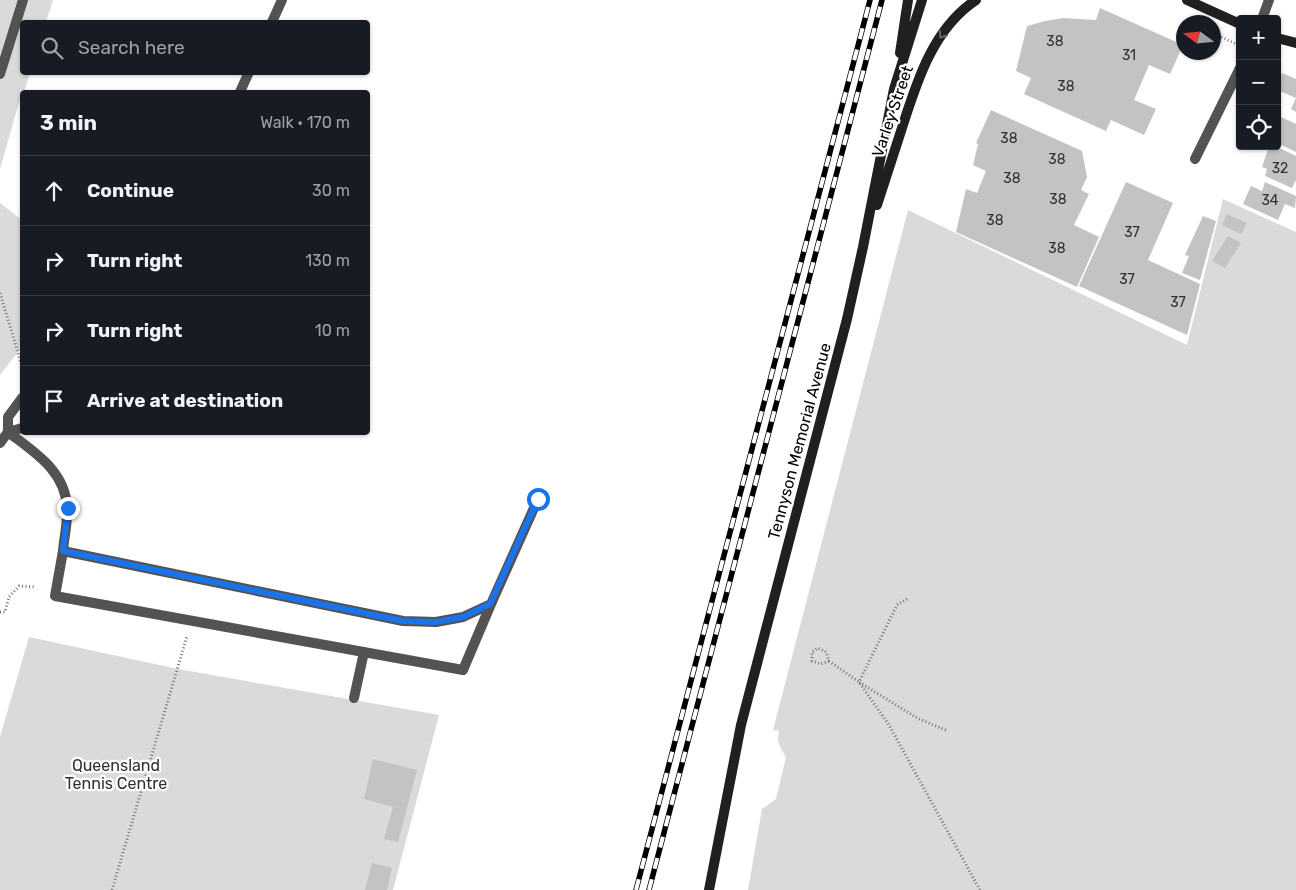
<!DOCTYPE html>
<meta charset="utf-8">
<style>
:root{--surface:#171b24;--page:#20242c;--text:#f1f3f6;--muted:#9ea1a6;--line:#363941}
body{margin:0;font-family:Rubik,sans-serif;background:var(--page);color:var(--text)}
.controls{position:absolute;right:15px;top:15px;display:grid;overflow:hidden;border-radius:5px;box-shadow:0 1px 4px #0004}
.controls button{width:45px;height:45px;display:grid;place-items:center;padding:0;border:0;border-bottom:1px solid var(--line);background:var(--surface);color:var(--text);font:25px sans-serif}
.compass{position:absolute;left:1176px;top:15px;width:45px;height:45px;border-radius:50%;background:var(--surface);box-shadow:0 1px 4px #0004;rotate:285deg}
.stop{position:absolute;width:15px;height:15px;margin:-11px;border:4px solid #1a73e8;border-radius:50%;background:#fff}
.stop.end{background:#1a73e8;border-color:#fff;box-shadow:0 1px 5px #0008}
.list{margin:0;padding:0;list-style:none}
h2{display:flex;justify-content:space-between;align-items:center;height:65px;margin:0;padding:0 20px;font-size:21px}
h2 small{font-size:16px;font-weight:400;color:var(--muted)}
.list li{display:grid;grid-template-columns:32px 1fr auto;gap:15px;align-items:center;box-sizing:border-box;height:70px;padding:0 20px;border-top:1px solid var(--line)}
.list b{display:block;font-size:19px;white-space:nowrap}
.list em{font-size:16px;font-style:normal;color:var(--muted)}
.icon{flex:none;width:28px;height:28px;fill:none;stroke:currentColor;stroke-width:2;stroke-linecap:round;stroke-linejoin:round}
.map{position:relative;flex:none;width:1296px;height:890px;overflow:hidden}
.search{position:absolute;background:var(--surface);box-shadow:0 1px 4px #0004;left:20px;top:20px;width:350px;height:55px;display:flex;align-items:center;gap:12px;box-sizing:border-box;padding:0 18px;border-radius:5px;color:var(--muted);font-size:19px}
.panel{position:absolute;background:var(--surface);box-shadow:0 1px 4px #0004;left:20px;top:90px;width:350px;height:345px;border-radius:5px}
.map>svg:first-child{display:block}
.green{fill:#dadada}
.building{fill:#c3c3c3}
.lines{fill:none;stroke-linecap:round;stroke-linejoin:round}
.path{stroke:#757575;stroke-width:3;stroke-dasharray:1 2.5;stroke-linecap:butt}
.service{stroke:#535353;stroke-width:10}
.pedestrian{stroke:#535353;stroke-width:10}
.minor{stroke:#535353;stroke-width:10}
.secondary{stroke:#202020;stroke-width:10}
.rail-casing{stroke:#000;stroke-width:5.5}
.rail{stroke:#fff;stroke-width:4;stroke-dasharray:11;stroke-linecap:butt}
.oneway{stroke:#636363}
.route{stroke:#1a73e8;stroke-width:6}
.labels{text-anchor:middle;stroke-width:4.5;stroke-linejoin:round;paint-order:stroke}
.number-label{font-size:14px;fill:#313131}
.street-label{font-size:16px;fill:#000;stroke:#fff}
.park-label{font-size:16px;fill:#313131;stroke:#fff}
</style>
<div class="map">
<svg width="1296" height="890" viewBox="0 0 1296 890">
<rect width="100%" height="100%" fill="#fff"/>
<path class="green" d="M0,0h53l-7,22h-24v50l8,1 -6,19h-2l-22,77z
M1223,199l73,33v658h-548l14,-81 14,-10 10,-42c-6,-10 -10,-15 -7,-26l-6,-1 135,-520 279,135z
M0,203l22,17v127l-22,28z
M29,637l149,32 261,46 -46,175h-393v-153z"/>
<path class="building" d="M1100,8l83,37 -13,29 -21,-9 -15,35 22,9 -12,26 -33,-15 -5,11 -82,-37 7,-16 -15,-7 11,-45 18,-5 18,-3 33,2z
M1282,73l14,6v33l-5,-3 5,-11 -19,-8v-7z
M991,110l91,41 5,26 -6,13 8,4 -15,31 25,12 -22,50 -121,-55 10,-43 11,4 9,-22 -13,-6 5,-21 -2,-1z
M1281,117l15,7v28l-19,-9v-17z
M1269,146h6l21,10v24l-4,8 -27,-12 2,-7 -5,-2z
M1126,182l47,21 -25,57 52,24 -13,51 -108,-49z
M1265,182l31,14 -1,12 -10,-4 -7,16 -35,-16 8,-18 11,5z
M1227,214l20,9 -6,11 -19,-9z
M1203,216l13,5 -16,59 -18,-7 7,-17 -4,-1z
M1228,236l13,7 -16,25 -13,-7z
M373,759l44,11 -19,72 -14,-3 9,-32 -29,-8z
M372,863l20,5 -5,22h-22z"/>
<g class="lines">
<path class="path" d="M1215,34l25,12
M0,293l22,73
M907,599l-10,6 -38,77 58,36 31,13
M0,612h5l4,-15 10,-11 17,1
M829,661l-8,3 -9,-3v-9l6,-4 8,4 3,9 30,21 30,43 91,165
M112,890l75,-254"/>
<path class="service" d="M8,432c26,20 58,39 59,76 1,14 -3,29 -4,43l340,70 33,1 27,-5 28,-13 47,-105
M63,551l-8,45 408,74 28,-66
M354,698l10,-46"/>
<path class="pedestrian" d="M0,74l23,-74"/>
<path class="minor" d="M1262,19l7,-19
M272,22l10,-22
M240,92l9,-20
M1195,159l45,-91
M8,432l14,-4
M0,443l8,-11v-15l14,-19"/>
<path class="secondary" d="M1187,0l53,24
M1277,38l19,5
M900,53l8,-53
M877,205c8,-25 16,-49 24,-74 15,-47 31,-102 75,-131
M709,890l32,-165 106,-406 16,-72 31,-158 28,-89"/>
<g class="rail-casing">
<path id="rail" d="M636,890l234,-890
M649,890l233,-890"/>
</g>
<use href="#rail" class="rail"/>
</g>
<defs><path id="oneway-chevron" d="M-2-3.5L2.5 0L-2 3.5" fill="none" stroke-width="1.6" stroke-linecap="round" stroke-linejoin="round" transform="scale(1.25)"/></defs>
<use class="oneway" href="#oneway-chevron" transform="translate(942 35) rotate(125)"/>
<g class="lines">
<path class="route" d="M68,508l-5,43 340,70 33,1 27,-5 27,-13 48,-105"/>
</g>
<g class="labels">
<g class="number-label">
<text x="1055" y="46">38</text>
<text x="1129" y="60">31</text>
<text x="1066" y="91">38</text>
<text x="1009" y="143">38</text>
<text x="1057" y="164">38</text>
<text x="1280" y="173">32</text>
<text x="1012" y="183">38</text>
<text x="1058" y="204">38</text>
<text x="1270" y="205">34</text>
<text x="995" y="225">38</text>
<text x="1132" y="237">37</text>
<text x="1057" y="253">38</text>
<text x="1127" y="284">37</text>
<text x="1178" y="307">37</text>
</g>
<g class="street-label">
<text transform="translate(892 111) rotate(-71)" y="6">Varley Street</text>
<text transform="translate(799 441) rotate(-75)" y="6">Tennyson Memorial Avenue</text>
</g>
<g class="park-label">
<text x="116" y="771">Queensland<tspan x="116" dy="18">Tennis Centre</tspan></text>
</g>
</g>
</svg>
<div class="controls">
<button>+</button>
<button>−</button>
<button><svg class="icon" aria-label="locate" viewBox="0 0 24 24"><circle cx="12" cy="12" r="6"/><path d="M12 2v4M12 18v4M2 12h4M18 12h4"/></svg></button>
</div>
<svg class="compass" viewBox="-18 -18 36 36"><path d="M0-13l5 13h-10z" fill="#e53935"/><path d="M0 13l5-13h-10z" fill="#9ea1a6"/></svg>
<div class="stop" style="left:538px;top:499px"></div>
<div class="stop end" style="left:68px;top:508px"></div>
<div class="search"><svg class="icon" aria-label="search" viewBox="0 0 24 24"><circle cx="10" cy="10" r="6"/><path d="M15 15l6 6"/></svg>Search here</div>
<section class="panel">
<h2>3 min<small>Walk · 170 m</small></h2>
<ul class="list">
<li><svg class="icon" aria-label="ahead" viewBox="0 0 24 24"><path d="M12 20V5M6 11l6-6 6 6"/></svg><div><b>Continue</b></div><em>30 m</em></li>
<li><svg class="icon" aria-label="right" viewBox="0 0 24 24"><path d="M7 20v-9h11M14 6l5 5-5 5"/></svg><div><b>Turn right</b></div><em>130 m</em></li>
<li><svg class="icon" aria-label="right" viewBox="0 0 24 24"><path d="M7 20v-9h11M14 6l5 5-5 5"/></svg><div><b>Turn right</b></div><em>10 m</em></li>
<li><svg class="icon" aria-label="arrive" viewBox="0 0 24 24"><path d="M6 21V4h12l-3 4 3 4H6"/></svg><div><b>Arrive at destination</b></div></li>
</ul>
</section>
</div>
